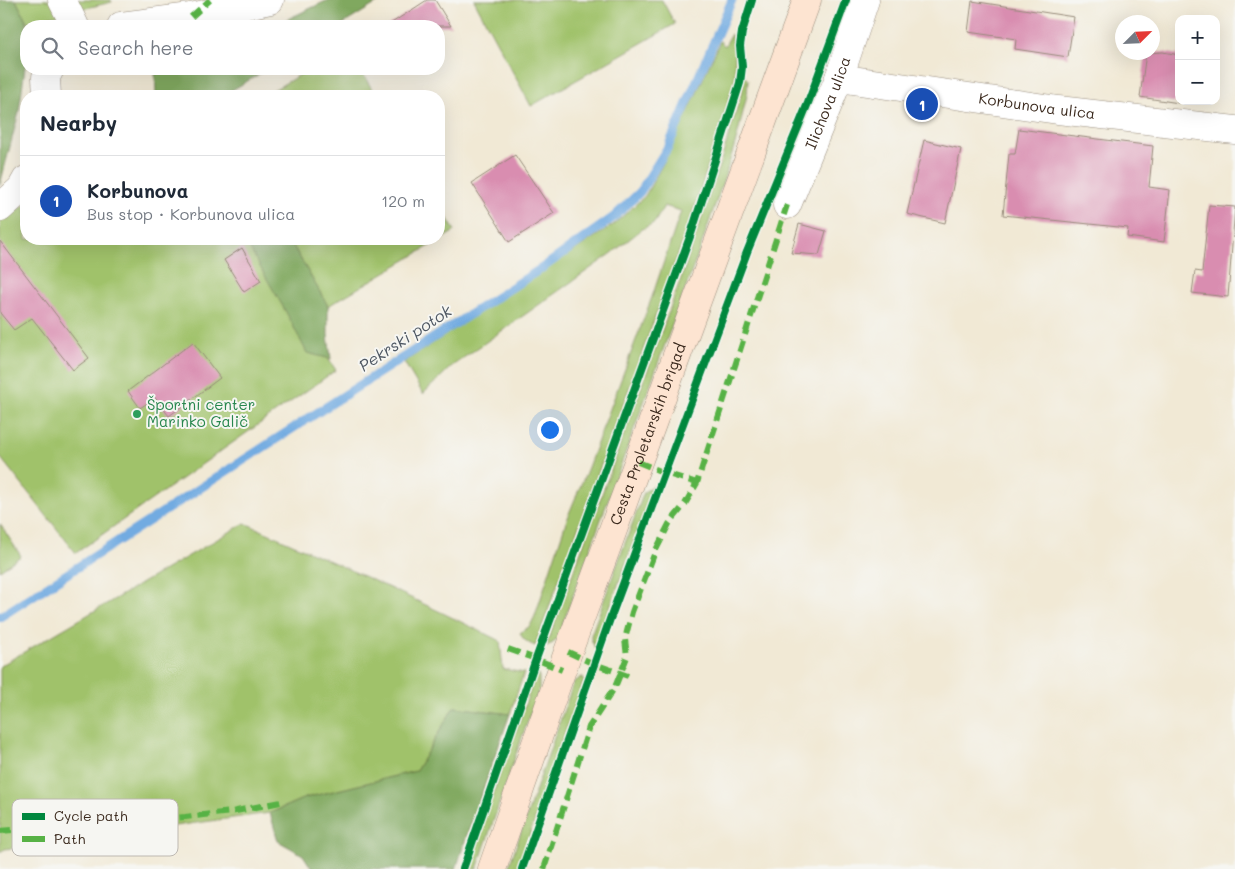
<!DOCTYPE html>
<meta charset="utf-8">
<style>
:root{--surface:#fff;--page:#f6f6f7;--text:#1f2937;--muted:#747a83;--line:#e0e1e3;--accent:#1a73e8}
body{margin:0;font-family:Mali,sans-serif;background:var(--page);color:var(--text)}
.controls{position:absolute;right:15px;top:15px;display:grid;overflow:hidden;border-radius:10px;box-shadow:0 5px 20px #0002}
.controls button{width:45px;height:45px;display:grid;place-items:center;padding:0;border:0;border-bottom:1px solid var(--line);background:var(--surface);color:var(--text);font:25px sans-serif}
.compass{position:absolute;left:1115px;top:15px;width:45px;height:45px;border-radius:50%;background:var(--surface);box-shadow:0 5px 20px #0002;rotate:66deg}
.you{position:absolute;left:549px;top:429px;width:18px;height:18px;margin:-12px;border:4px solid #fff;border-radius:50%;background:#1a73e8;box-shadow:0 0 0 8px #1a73e833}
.badge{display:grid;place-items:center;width:32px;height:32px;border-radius:50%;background:var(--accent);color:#fff;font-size:16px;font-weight:700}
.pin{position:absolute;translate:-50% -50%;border:2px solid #fff;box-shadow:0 1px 5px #0006}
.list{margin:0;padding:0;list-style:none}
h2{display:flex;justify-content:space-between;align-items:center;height:65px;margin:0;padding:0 20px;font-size:21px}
h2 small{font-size:16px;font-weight:400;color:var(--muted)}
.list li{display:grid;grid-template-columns:32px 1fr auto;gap:15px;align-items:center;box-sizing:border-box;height:90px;padding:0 20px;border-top:1px solid var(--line)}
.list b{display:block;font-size:19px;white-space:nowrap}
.list p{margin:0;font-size:16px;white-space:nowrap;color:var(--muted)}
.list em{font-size:16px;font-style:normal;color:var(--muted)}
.icon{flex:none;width:28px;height:28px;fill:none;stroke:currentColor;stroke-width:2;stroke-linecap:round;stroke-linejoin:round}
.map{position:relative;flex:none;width:1235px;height:869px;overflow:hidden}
.search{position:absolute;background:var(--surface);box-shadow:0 5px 20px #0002;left:20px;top:20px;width:425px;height:55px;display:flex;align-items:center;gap:12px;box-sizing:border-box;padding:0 18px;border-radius:20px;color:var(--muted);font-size:19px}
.panel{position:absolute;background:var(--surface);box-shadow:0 5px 20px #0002;left:20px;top:90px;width:425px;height:155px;border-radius:20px}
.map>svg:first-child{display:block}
.green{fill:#a0c26a;stroke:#6e7644}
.forest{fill:#80a85e;stroke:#5e693e}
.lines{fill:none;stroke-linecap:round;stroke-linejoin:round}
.stream{stroke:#72abe1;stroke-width:9}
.building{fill:#d98db0}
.minor-casing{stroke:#968a7a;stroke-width:29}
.secondary-casing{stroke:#968a7a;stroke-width:29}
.minor{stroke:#fff;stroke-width:28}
.secondary{stroke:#fde4d1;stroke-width:28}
.quiet{stroke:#57b245;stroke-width:6;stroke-dasharray:12 6;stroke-linecap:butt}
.cycleway-casing{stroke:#f6f6f2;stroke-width:11}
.cycleway{stroke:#00873e;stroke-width:8}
.leisure-dot{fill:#2e9e5b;stroke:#f6f6f2;stroke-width:2}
.labels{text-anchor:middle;stroke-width:4;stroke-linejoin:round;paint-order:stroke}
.street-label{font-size:15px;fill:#3b2a1e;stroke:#f6f6f2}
.leisure-label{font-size:15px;fill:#27864d;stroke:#f6f6f2;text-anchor:start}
.water-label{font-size:16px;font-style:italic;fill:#4e5762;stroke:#f6f6f2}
.key{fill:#f6f6f2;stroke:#beb9b2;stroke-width:1}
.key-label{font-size:14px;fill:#3b2a1e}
</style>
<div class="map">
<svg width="1235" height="869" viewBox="0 0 1235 869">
<rect width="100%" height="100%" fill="#f6f6f2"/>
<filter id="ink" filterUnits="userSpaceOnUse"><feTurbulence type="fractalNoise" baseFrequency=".02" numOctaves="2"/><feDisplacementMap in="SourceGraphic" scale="10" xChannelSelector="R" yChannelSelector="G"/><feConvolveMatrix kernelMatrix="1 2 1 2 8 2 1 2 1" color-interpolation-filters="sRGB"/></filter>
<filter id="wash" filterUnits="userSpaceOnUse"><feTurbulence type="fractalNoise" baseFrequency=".0096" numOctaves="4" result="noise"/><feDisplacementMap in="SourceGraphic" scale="20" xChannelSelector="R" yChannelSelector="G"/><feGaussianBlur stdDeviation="1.12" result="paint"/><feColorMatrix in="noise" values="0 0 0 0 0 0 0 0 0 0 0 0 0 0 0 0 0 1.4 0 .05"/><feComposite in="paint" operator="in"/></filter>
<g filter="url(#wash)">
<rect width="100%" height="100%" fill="#f1e9d5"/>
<path class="green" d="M16,0h95l1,2 -85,20z
M474,0h188l13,24 -144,82z
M731,34l4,22v23l-14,47 -31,96 -155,424c-7,-3 -12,-6 -15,-13l10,-7 5,-10 33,-100 19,-46 65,-173 29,-86 -17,-5 -9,16 -14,8 -30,24 -159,112 -29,28 -19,-32 209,-137 32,-29 21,-38 23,-48 31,-69 5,5z
M310,69h50l16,27h-113z
M745,77l3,3 -1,15 -10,42 -10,33 -26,76 -143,391 -5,6 -7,3 134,-365 43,-127 20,-66z
M26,204v35h217l93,131 -260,183 -76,-96v-235z
M439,204l16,27 -127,75 -39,-67h150z
M653,486l1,1 -59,161 -4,-9v-4l53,-143z
M245,523c86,38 171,76 255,118l3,28 21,4 -14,41 -56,-7 -38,64 -111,27 -35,15 -265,36 -5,3v-186z
M0,524l21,32 -21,14z
M536,674h2l1,4v12l-23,64 -39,115h-9l20,-62z
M582,677h1l1,4 -24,65 -42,123h-10l64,-182 2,-5z"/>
<path class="forest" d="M0,0h16l11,22 -1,38 -7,52 -19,73z
M328,0h54l-42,26h-67z
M158,69h110l-46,27h-66l-1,-25z
M244,239h45l39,67v29l3,24 -24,-6 -21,-41z
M454,707l56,7 -43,121 -11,34h-144l-9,-14 -25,-14 -8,-28 35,-15 111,-27z"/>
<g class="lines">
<path class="stream" d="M0,617l545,-351 69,-49 26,-25 28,-45 64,-147"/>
</g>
<g id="blocks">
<path class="building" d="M427,0h8l16,26h-64z
M972,1l102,16 -6,40 -53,-8 1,-10 -48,-7z
M1163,52l16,3v48l-39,-6 6,-44z
M1019,129l134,17 -4,41 21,3 -6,52 -37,-5 1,-9 -125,-13 6,-61h6z
M924,140l37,9 -16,74 -38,-9z
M515,155l39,58 -45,29 -37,-59z
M1209,205l26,2 -7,90 -36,-4 3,-22 7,1z
M799,224l27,7 -7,24 -28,-2z
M0,241l89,117 -16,12 -41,-52 -18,12 -14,-17z
M242,248l19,33 -17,11 -20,-32z
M193,342l27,36 -51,38 -14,-18 -15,10 -12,-17z"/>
</g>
</g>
<g filter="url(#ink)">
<use href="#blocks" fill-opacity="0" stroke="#968a7a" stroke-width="1"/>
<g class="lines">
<g class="minor-casing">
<g id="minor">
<path d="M62,0l13,26"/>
<path d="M121,26l70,-9 79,-17"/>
<path id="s1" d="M839,78l219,32 177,20"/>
<path d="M47,96l-1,-19 4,-8"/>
<path id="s2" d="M787,205l52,-127 26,-78"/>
<path d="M0,208l21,-19 5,-9"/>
</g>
</g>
<g class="secondary-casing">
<g id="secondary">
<path id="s3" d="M492,869l76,-217 70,-190 169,-462"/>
</g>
</g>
<use href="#minor" class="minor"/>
<use href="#secondary" class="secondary"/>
<path class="quiet" d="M191,17l19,-17
M638,462l27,11 32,10
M508,649l28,10 26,11
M568,652l26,12 34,12
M0,831l185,-14 46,-5 50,-10
M544,869l45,-142 26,-40 12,-30 -2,-18 7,-27 23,-60 14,-28 16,-20 12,-21 90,-278"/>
<g class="cycleway-casing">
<path id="cycleway" d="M463,869l73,-210 155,-425 49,-151 2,-16 -2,-21 2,-14 10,-32
M522,869l88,-250 137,-367 61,-149 38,-103"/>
</g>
<use href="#cycleway" class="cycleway"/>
</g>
</g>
<circle class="leisure-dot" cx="137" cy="414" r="5"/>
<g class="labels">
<g class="street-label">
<text dy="5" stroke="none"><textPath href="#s2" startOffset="110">Ilichova ulica</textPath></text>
<text dy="5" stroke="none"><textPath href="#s1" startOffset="200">Korbunova ulica</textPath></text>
<text dy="5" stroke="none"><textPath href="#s3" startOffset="462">Cesta Proletarskih brigad</textPath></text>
</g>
<g class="leisure-label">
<text x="147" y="410">Športni center<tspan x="147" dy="17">Marinko Galič</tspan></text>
</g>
<g class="water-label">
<text transform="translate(405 338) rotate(-33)" y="6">Pekrski potok</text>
</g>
</g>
<rect x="12" y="799" width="166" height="57" rx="8" class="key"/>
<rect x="22" y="813" width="23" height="7" fill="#00873e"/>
<rect x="22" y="836" width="23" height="6" fill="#57b245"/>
<g class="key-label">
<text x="54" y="821">Cycle path</text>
<text x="54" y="844">Path</text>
</g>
</svg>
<div class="controls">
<button>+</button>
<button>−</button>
</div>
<svg class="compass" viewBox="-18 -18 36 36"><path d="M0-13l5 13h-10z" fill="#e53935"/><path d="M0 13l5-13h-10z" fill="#747a83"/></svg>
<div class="you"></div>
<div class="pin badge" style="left:922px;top:104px;background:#1a4fb4">1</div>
<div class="search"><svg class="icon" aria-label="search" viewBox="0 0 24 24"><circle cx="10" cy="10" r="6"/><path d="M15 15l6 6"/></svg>Search here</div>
<section class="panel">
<h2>Nearby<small></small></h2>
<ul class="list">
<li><span class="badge" style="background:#1a4fb4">1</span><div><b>Korbunova</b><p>Bus stop · Korbunova ulica</p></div><em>120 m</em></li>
</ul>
</section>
</div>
